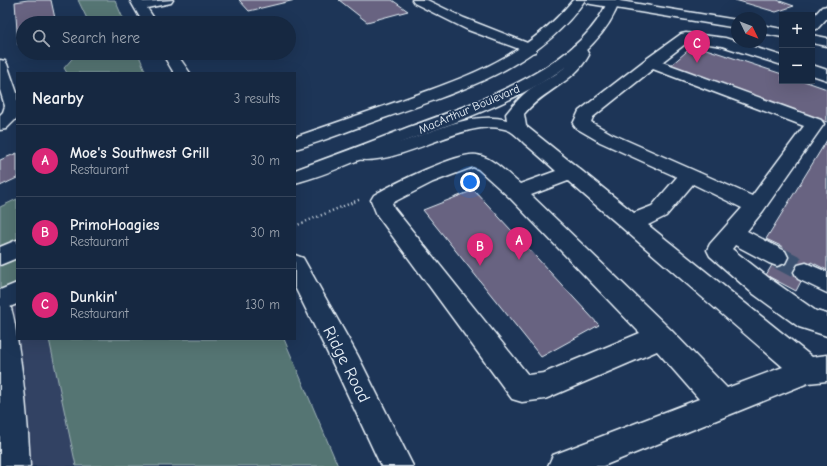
<!DOCTYPE html>
<meta charset="utf-8">
<style>
:root{--surface:#162841;--page:#23344c;--text:#f1f3f6;--muted:#9ea6b1;--line:#35445a;--accent:#db2777}
body{margin:0;font-family:"Comic Neue",sans-serif;background:var(--page);color:var(--text)}
.controls{position:absolute;right:12px;top:12px;display:grid;overflow:hidden;border-radius:0px;box-shadow:0 4px 16px #0002}
.controls button{width:36px;height:36px;display:grid;place-items:center;padding:0;border:0;border-bottom:1px solid var(--line);background:var(--surface);color:var(--text);font:20px sans-serif}
.compass{position:absolute;left:731px;top:12px;width:36px;height:36px;border-radius:50%;background:var(--surface);box-shadow:0 4px 16px #0002;rotate:133deg}
.you{position:absolute;left:470px;top:182px;width:14px;height:14px;margin:-10px;border:3px solid #fff;border-radius:50%;background:#1a73e8;box-shadow:0 0 0 6px #1a73e833}
.badge{display:grid;place-items:center;width:26px;height:26px;border-radius:50%;background:var(--accent);color:#fff;font-size:13px;font-weight:700}
.pin{position:absolute;translate:-50% -33px;filter:drop-shadow(0 1px 2px #0008)}
.pin::after{content:'';position:absolute;top:21px;width:14px;height:12px;background:inherit;clip-path:polygon(0 0,100% 0,50% 100%)}
.list{margin:0;padding:0;list-style:none}
h2{display:flex;justify-content:space-between;align-items:center;height:52px;margin:0;padding:0 16px;font-size:17px}
h2 small{font-size:13px;font-weight:400;color:var(--muted)}
.list li{display:grid;grid-template-columns:26px 1fr auto;gap:12px;align-items:center;box-sizing:border-box;height:72px;padding:0 16px;border-top:1px solid var(--line)}
.list b{display:block;font-size:15px;white-space:nowrap}
.list p{margin:0;font-size:13px;white-space:nowrap;color:var(--muted)}
.list em{font-size:13px;font-style:normal;color:var(--muted)}
.icon{flex:none;width:22px;height:22px;fill:none;stroke:currentColor;stroke-width:2;stroke-linecap:round;stroke-linejoin:round}
.map{position:relative;flex:none;width:827px;height:466px;overflow:hidden}
.search{position:absolute;background:var(--surface);box-shadow:0 4px 16px #0002;left:16px;top:16px;width:280px;height:44px;display:flex;align-items:center;gap:10px;box-sizing:border-box;padding:0 14px;border-radius:22px;color:var(--muted);font-size:15px}
.panel{position:absolute;background:var(--surface);box-shadow:0 4px 16px #0002;left:16px;top:72px;width:280px;height:268px;border-radius:0px}
.map>svg:first-child{display:block}
.built{fill:#334364}
.green{fill:#557473;stroke:#9eb2b6}
.building{fill:#676481;stroke:#e8f1f8}
.lines{fill:none;stroke-linecap:round;stroke-linejoin:round}
.minor-tunnel{stroke:#3b516f;stroke-width:22;stroke-dasharray:22 11;stroke-linecap:butt}
.minor-casing{stroke:#e8f1f8;stroke-width:3}
.major-casing{stroke:#e8f1f8;stroke-width:3}
.path{stroke:#e8f1f8;stroke-width:2.5;stroke-dasharray:1 3;stroke-linecap:butt}
.minor{fill:#1d3557;fill-rule:evenodd}
.major{fill:#1d3557;fill-rule:evenodd}
.labels{text-anchor:middle;stroke-width:3.5;stroke-linejoin:round;paint-order:stroke}
.far-street-label{font-size:12px;fill:#e8f1f8;stroke:#1d3557}
.near-street-label{font-size:17px;fill:#e8f1f8;stroke:#1d3557}
</style>
<div class="map">
<svg width="827" height="466" viewBox="0 0 827 466">
<rect width="100%" height="100%" fill="#1d3557"/>
<filter id="ink" filterUnits="userSpaceOnUse"><feTurbulence type="fractalNoise" baseFrequency=".025" numOctaves="2"/><feDisplacementMap in="SourceGraphic" scale="8" xChannelSelector="R" yChannelSelector="G"/><feConvolveMatrix kernelMatrix="1 2 1 2 8 2 1 2 1" color-interpolation-filters="sRGB"/></filter>
<g filter="url(#ink)">
<path class="built" d="M17,264v75h77l21,127h-115v-194z"/>
<path class="green" d="M78,0h37l10,23h-36z
M77,53h61l8,20h-79l-3,-5z
M17,199v101l-17,3v-96z
M49,339h235l54,127h-262z"/>
<path class="building" d="M28,0h23l5,23h-33v21l-5,1 -3,-43z
M239,0h56l-46,11z
M339,0h53l16,11 -41,11z
M735,0h42l17,6 -18,6z
M694,45l88,29v7h22l23,8v33l-157,-56z
M827,140v130l-16,-8 -15,29 -30,-16 17,-28 -17,-8z
M17,153v25l-17,8v-26z
M474,190l125,135 -58,32 -118,-147z"/>
<g class="lines">
<path class="minor-tunnel" d="M777,257l29,15"/>
<g class="minor-casing">
<path id="minor" d="M130,0h12l1,2 30,-2 -2,3 -24,5 10,15h-14z
M412,0h15l37,18 71,28 2,3 -2,3 -5,1 -62,-23 -54,-27z
M585,0h29l123,20v8l-146,-24 -4,-1z
M827,6v12l-10,11 -5,1v-12l10,-11z
M761,25l21,4v8l-21,-4z
M686,33l39,5 57,18v9l-60,-19 -33,-5 -27,21 159,58 3,4 -61,87 -16,20 38,20 3,6 -3,6 -8,3 -8,-3 -34,-18 -3,4 37,29 47,33 11,3v22l-28,-9 -48,-35 -41,-36 -3,-6 3,-6 32,-36 -49,-24 -27,32 -18,9 164,132 15,-2v26l-19,2 -205,83h-55l5,-11 146,-56 -42,-48 -112,48 -23,3 -10,-3 -135,-184 -6,-15 3,-5c17,-10 86,-44 103,-40 17,3 30,19 43,29l36,-13c-10,-9 -21,-19 -32,-28 -4,-4 -9,-9 -14,-12 -42,-19 -110,40 -160,27l-2,-4 2,-4c13,-3 27,-2 40,-5 38,-9 77,-35 117,-25l-1,-6c7,-9 15,-18 24,-25 16,-10 35,-17 45,-34l-3,-6 2,-3 5,-1 5,1 5,9c-15,28 -46,35 -65,59l2,12 108,87 18,-7 25,-29 -77,-35 -24,-14 -3,-4 6,-13 66,-51 36,-26zM653,69l151,57 -52,70 -140,-62 -21,-12 2,-5zM473,167l5,2 32,29 130,135 -96,40 -16,2 -134,-167 -2,-5 41,-21zM568,181l215,186 -56,21 -57,-59 -139,-134z
M812,35l15,3v8l-15,-3z
M162,53h14l14,20h-16z
M0,60l5,1 2,3 10,29v25l-11,11 -6,1v-15l3,-3 2,-6 -5,-16z
M812,65l15,5v10l-15,-5z
M295,255l8,3 55,98 55,110h-32l-43,-92 -43,-87z
M806,263l21,9v21l-29,-14 -4,-7 4,-7z
M0,299l9,4c5,11 6,23 8,35 7,42 11,85 13,128h-30z"/>
</g>
<g class="major-casing">
<path id="major" d="M573,0h12c-47,69 -126,91 -201,118 -29,10 -59,23 -89,31v-12c35,-12 69,-24 104,-36 68,-24 126,-43 174,-101z
M608,0h12c-26,79 -152,117 -223,144 -33,13 -67,30 -102,39v-13c38,-14 76,-28 114,-43 63,-23 173,-59 199,-127z
M17,240v18l-17,7v-18z
M17,283v21l-17,7v-21z"/>
</g>
<path class="path" d="M295,226l66,-27"/>
<use href="#minor" class="minor"/>
<use href="#major" class="major"/>
</g>
</g>
<g class="labels">
<g class="far-street-label">
<text transform="translate(469 109) rotate(-23)" y="4">MacArthur Boulevard</text>
</g>
<g class="near-street-label">
<text transform="translate(347 364) rotate(63)" y="6">Ridge Road</text>
</g>
</g>
</svg>
<div class="controls">
<button>+</button>
<button>−</button>
</div>
<svg class="compass" viewBox="-18 -18 36 36"><path d="M0-13l5 13h-10z" fill="#e53935"/><path d="M0 13l5-13h-10z" fill="#9ea6b1"/></svg>
<div class="you"></div>
<div class="pin badge" style="left:519px;top:260px">A</div>
<div class="pin badge" style="left:480px;top:266px">B</div>
<div class="pin badge" style="left:697px;top:63px">C</div>
<div class="search"><svg class="icon" aria-label="search" viewBox="0 0 24 24"><circle cx="10" cy="10" r="6"/><path d="M15 15l6 6"/></svg>Search here</div>
<section class="panel">
<h2>Nearby<small>3 results</small></h2>
<ul class="list">
<li><span class="badge">A</span><div><b>Moe's Southwest Grill</b><p>Restaurant</p></div><em>30 m</em></li>
<li><span class="badge">B</span><div><b>PrimoHoagies</b><p>Restaurant</p></div><em>30 m</em></li>
<li><span class="badge">C</span><div><b>Dunkin'</b><p>Restaurant</p></div><em>130 m</em></li>
</ul>
</section>
</div>
